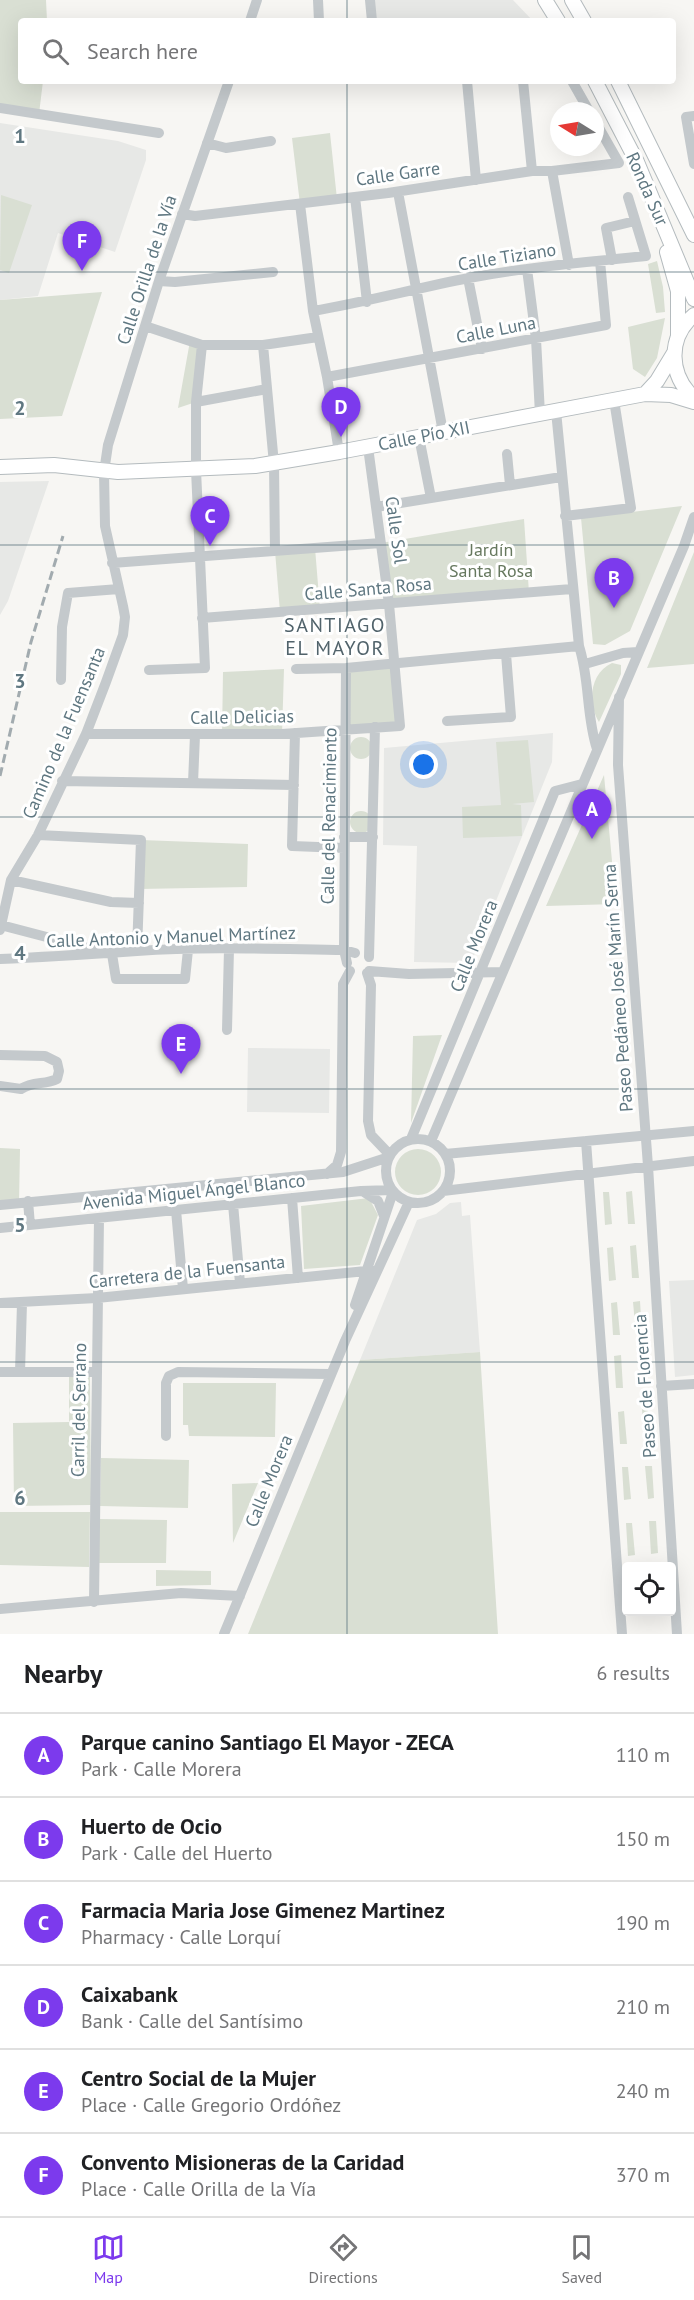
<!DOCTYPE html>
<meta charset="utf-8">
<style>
:root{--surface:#fff;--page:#f2f2f2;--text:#202124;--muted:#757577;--line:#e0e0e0;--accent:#7c3aed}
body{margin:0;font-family:"PT Sans",sans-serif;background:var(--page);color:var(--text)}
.controls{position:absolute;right:18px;bottom:18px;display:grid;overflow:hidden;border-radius:6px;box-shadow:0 6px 24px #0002}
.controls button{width:54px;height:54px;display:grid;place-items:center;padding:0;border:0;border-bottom:2px solid var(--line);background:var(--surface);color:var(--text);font:30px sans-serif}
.compass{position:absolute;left:550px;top:102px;width:54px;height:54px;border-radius:50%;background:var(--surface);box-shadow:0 6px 24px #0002;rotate:281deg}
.you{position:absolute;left:424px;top:765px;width:21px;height:21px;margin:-15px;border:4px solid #fff;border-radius:50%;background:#1a73e8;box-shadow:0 0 0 9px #1a73e833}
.badge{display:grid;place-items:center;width:39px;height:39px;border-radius:50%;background:var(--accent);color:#fff;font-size:20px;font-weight:700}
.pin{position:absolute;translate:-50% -50px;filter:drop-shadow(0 2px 3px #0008)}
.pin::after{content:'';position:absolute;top:32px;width:21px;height:18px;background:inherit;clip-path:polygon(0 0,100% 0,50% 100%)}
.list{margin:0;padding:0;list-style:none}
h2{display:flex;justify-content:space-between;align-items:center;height:78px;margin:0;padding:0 24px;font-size:26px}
h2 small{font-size:20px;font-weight:400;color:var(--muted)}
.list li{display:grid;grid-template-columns:39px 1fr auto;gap:18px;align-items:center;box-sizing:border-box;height:84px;padding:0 24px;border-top:2px solid var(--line)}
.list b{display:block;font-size:22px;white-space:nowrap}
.list p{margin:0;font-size:20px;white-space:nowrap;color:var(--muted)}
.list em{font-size:20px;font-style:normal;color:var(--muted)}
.icon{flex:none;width:33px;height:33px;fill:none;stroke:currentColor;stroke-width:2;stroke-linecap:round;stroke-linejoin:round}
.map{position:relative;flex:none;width:694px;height:1634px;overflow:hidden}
.search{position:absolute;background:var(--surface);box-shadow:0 6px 24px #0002;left:18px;right:18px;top:18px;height:66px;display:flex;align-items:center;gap:15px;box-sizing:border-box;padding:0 21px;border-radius:6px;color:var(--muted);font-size:22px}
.sheet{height:582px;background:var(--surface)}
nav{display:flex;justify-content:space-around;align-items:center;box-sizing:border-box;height:84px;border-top:2px solid var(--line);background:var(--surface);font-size:16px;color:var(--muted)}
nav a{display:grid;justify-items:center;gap:3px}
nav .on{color:var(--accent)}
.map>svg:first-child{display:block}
.built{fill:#e7e8e6}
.green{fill:#d9dfd3}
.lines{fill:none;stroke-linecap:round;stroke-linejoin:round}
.major-casing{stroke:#b4bbbe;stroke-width:16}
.minor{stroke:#c4c9cc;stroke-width:10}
.major{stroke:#fff;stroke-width:14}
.rail{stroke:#a2abaf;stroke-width:3;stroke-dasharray:9 4.5;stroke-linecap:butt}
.grid{fill:none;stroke:#5f7781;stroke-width:1.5;stroke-opacity:0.55}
.labels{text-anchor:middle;stroke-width:6;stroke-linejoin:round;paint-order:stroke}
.street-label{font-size:18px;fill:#5f7781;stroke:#fff}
.park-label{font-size:18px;fill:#66785e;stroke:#fff}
.neighbourhood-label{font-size:20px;letter-spacing:1.5px;fill:#51636b;stroke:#fff}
.grid-label{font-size:20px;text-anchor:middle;font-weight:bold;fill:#5f7781;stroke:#fff;stroke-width:6;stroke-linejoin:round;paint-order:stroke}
</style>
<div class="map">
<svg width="694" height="1634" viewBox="0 0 694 1634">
<rect width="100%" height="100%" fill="#f7f6f3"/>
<path class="built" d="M370,0h143l20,21h-161z
M0,123l118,18 28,9v10l-31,92 -57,-19 -20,63 -38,4z
M49,481l-41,120 -8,14v-133z
M553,733l-1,29 -81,201 -57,-1 3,-116 -34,-1 1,-97z
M248,1048l82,1 -1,64 -82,-1z
M461,1202l1,14 8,-1 10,137 -120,8 57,-140 19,-6 14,-11z
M694,1280v95l-19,2 -6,-96z"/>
<path class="green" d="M0,0h46l1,21h-26v60h22l-4,33 -39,-6z
M330,133l7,66 -37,5 -8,-66z
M1,195l31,10 -23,68 -9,-3z
M657,261l6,26 2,25 -9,1 -8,-49z
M102,292l-40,124 -62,3v-119z
M665,318l-8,40 -12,19 -12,-8 -5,-42z
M190,341l12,4 -6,57 -18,6z
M682,506l-52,125 -25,14 -12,-1 -12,-126z
M524,519l5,74 -140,11 -8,-61z
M315,548l5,61 -40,3 -5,-61z
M694,552v112l-47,4 5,-12z
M395,663l5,63 -54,4v-62z
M612,663l9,2v9l-22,48c-12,-19 -9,-49 13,-59z
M284,669l-2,65 -60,1 1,-63z
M350 748a11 11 0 1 1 22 0a11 11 0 1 1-22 0Z
M528,740l6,62 -22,2 9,1 1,31 -59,2 -1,-31 39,-2 -5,-63z
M604,775l12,129 -70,2z
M350 822a11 11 0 1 1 22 0a11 11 0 1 1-22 0Z
M141,840l107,4 -1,43 -108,2z
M442,1035l-31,88 2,-87z
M0,1148l20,1 -1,54 -19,2z
M395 1172a23 23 0 1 1 46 0a23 23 0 1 1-46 0Z
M632,1191l3,33h-7l-2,-32z
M603,1192h6l3,32 -7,1z
M369,1198l9,17 -18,50 -56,4 -3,-63z
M636,1245l3,33h-7l-2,-32z
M613,1247l3,33 -7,1 -2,-33z
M640,1301l2,33 -6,1 -3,-33z
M617,1302l3,33h-7l-2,-32z
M480,1352l18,282h-250l112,-274z
M644,1353l2,33h-6l-2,-32z
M621,1355l2,33h-7l-2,-32z
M69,1376h21l1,129 -77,1 -1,-83 56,-1z
M183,1383h93l-1,54 -86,-1 -1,-11h-5z
M642,1409h6l3,32 -7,1z
M624,1411l3,33h-7l-2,-32z
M101,1458l88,2 -1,48 -88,-2z
M645,1466h7l2,32 -6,1z
M622,1467h6l3,32 -7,1z
M258,1483l-25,60 -1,-59z
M0,1512h90l-1,55 -89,-2z
M99,1519l68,1 -1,43h-67z
M649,1521h7l2,32 -7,1z
M626,1523h6l3,32 -7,1z
M156,1570l55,1v14l-55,1z"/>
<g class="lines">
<g class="major-casing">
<path id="major" d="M545,0l13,21
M572,0l12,21
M595,81l42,81 57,137
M618,81l76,154
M667,252l11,39v44
M694,315c-27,23 -25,60 0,83
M645,394l12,-13 17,-28
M0,467l54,-2 64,7 137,-6 84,-14 306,-58 26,1 23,7"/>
</g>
<path class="minor" d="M318,0l1,21
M370,0l2,21
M250,21l7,-21
M467,81l9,99
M523,81l9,90
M572,81l17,30
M0,108l159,25
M694,116l-8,1 8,47
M207,143l19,5 45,-7
M552,171l17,94
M398,192l45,240
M355,197l12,105
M300,204l13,107 14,66 12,75
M182,214l13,2 193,-23 144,-22h20l67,-8 -24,-42
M612,260l-6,-32 29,-7
M527,269l9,70 4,75
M468,278l14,71
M159,281l16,1 98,-10
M313,311c53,-9 104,-23 156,-33 59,-11 118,-16 177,-22l-18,-59
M145,326l57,19h61l55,-8
M263,345l11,119 1,87
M327,377l279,-52 -6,-64
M196,402l71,-13
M556,411l23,235c11,34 7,70 18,103
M419,437l12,61
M507,454l3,31
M376,507l185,-30
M565,516l66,-8 -17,-108
M112,563l269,-20
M202,618l370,-29
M585,664l38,-11 15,-1
M346,668l-2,282 3,13
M296,669l50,-1 233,-22
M149,670l56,-2 -9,-198v-68l6,-57
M61,680l1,-53 6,-34 51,-4
M619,697l-1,68 30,401 29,468
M447,721l64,-4 -5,-63
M295,733l-3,113 52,2
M86,734h196l118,-8 -11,-122 -21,-157
M62,781l232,4
M193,783l2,-48
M38,835l103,5 -4,111
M344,837h29
M11,880l100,22 28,1
M1,925l99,26
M0,930l11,-50 27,-45 48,-101 20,-52 17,-47 2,-18 -2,-11 -18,-80 -1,-54 4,-27 51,-164 70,-200
M112,954l4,25h69l3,-29
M369,957l6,-230
M0,959c46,-2 92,-5 137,-8 69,-5 138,-2 207,-1l11,3
M369,971l40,3 94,-2
M367,973l4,12 -3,136 3,14 19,20
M227,1030l2,-81
M0,1055l45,1 12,6 2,9 -2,8c-12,6 -24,2 -36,10l-21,-3
M411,1139l144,-348 27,-7
M386 1171a32 32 0 1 1 64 0a32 32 0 1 1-64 0Z
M431,1141l253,-595 10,-29
M586,1141l36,493
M445,1154l249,-23
M327,1174l10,-9 4,-13 2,-168 7,-13
M443,1191l251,-30
M364,1192l14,9 6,15
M292,1198l6,80
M28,1201l2,24
M233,1204l7,79
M0,1205l343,-33 46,-15
M176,1210l7,79
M0,1228l361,-37 31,-1
M0,1303l97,-5 269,-27h11
M355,1305l38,-113
M0,1372h97
M20,1372l2,-69
M661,1386l33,-2
M166,1436v-53l3,-7 9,-4 152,2
M94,1602l5,-384
M0,1609l181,-16 59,3
M224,1634l121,-293 64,-139"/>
<use href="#major" class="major"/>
<path class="rail" d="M0,776l31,-134 32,-106"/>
</g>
<path class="grid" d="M347,0v21M347,81v1553M0,272h694M0,545h694M0,817h694M0,1089h694M0,1362h694"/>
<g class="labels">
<g class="street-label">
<text transform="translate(398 174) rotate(-8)" y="6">Calle Garre</text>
<text transform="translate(647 189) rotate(66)" y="6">Ronda Sur</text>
<text transform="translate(507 257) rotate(-9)" y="6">Calle Tiziano</text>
<text transform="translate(147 270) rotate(-72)" y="6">Calle Orilla de la Vía</text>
<text transform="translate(496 330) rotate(-11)" y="6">Calle Luna</text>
<text transform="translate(424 436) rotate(-11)" y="6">Calle Pío XII</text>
<text transform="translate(396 530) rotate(82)" y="6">Calle Sol</text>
<text transform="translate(368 589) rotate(-5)" y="6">Calle Santa Rosa</text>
<text transform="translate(242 717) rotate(-1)" y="6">Calle Delicias</text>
<text transform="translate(64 733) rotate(-67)" y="6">Camino de la Fuensanta</text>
<text transform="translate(329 816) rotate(-89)" y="6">Calle del Renacimiento</text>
<text transform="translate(171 937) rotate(-2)" y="6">Calle Antonio y Manuel Martínez</text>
<text transform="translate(474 946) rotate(-68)" y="6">Calle Morera</text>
<text transform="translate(618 988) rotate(-94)" y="6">Paseo Pedáneo José Marín Serna</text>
<text transform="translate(194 1192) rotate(-6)" y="6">Avenida Miguel Ángel Blanco</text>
<text transform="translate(187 1272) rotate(-6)" y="6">Carretera de la Fuensanta</text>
<text transform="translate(645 1386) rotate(-94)" y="6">Paseo de Florencia</text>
<text transform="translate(79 1410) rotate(-89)" y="6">Carril del Serrano</text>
<text transform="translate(269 1481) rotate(-68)" y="6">Calle Morera</text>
</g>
<g class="park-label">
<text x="491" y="556">Jardín<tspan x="491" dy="21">Santa Rosa</tspan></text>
</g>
<g class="neighbourhood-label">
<text x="335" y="632">SANTIAGO<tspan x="335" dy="23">EL MAYOR</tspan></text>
</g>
</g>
<g class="grid-label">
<text x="20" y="143">1</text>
<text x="20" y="415">2</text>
<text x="20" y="688">3</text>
<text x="20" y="960">4</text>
<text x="20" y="1232">5</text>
<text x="20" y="1505">6</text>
</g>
</svg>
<div class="controls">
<button><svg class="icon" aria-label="locate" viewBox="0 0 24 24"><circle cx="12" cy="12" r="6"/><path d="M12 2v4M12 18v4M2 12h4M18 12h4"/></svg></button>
</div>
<svg class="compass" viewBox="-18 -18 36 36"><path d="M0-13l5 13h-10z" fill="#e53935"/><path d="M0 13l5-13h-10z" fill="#757577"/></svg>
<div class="you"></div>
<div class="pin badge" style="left:592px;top:839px">A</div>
<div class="pin badge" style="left:614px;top:608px">B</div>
<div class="pin badge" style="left:210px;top:546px">C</div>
<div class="pin badge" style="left:341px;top:437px">D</div>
<div class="pin badge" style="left:181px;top:1074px">E</div>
<div class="pin badge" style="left:82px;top:271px">F</div>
<div class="search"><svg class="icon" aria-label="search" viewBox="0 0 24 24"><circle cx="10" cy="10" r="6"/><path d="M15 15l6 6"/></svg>Search here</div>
</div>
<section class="sheet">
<h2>Nearby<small>6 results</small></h2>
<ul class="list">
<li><span class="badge">A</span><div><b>Parque canino Santiago El Mayor - ZECA</b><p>Park · Calle Morera</p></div><em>110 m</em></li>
<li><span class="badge">B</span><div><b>Huerto de Ocio</b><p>Park · Calle del Huerto</p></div><em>150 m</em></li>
<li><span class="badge">C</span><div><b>Farmacia Maria Jose Gimenez Martinez</b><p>Pharmacy · Calle Lorquí</p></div><em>190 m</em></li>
<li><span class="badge">D</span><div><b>Caixabank</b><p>Bank · Calle del Santísimo</p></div><em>210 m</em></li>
<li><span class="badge">E</span><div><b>Centro Social de la Mujer</b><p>Place · Calle Gregorio Ordóñez</p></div><em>240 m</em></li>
<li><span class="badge">F</span><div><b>Convento Misioneras de la Caridad</b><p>Place · Calle Orilla de la Vía</p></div><em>370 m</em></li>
</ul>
</section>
<nav>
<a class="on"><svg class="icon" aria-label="map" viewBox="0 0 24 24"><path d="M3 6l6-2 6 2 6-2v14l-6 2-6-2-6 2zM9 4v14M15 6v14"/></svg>Map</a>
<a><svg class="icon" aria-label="directions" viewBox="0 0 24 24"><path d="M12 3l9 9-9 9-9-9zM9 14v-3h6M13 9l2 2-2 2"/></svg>Directions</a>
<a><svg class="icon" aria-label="saved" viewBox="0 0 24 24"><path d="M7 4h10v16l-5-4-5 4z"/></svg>Saved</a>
</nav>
